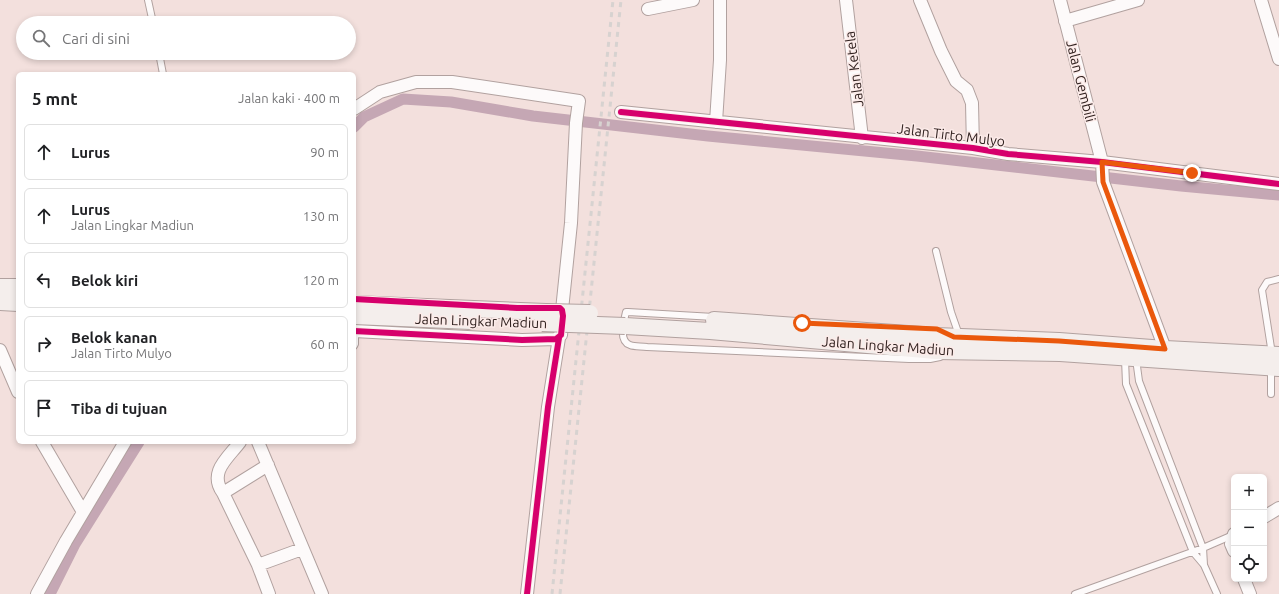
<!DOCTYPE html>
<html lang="id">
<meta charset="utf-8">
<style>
:root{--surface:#fff;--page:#f6f6f6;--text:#202124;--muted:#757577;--line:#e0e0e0}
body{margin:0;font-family:Ubuntu,sans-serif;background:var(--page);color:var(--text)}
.controls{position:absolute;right:12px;bottom:12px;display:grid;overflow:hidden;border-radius:6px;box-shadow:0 2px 6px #0003}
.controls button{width:36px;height:36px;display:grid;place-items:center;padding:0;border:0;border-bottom:1px solid var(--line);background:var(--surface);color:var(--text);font:20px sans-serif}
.stop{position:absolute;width:12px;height:12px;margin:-9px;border:3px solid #ea580c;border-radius:50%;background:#fff}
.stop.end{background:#ea580c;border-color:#fff;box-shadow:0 1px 4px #0008}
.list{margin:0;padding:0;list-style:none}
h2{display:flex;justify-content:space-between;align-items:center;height:52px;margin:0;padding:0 16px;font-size:17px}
h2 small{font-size:13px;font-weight:400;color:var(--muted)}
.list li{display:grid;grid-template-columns:26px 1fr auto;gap:12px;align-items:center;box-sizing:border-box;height:56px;margin:0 8px 8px;padding:0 8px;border:1px solid var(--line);border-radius:6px}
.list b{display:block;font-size:15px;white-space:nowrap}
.list p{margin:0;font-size:13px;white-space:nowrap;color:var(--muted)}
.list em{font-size:13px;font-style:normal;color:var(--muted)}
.icon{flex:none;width:22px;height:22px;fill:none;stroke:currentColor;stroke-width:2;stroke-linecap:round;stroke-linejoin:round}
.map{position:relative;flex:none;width:1279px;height:594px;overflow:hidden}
.search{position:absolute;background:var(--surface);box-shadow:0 2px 6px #0003;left:16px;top:16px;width:340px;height:44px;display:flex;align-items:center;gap:10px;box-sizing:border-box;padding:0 14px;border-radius:22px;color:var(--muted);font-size:15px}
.panel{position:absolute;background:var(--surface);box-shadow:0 2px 6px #0003;left:16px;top:72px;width:340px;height:372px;border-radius:6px}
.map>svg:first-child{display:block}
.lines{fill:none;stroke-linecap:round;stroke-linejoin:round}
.canal{stroke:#c5a7b4;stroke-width:11}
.lane-casing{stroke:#b1a19f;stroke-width:8}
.street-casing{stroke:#b1a19f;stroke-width:14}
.secondary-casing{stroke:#b1a19f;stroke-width:18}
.lane{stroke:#fdfafa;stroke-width:6}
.street{stroke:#fdfafa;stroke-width:12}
.secondary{stroke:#f4eeec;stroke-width:16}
.rail{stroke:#d7d2d0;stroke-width:3;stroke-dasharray:5 5;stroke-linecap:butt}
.secondary-bridge-casing{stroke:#b1a19f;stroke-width:18;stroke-linecap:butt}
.secondary-bridge{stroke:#f4eeec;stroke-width:16}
.cycleway-casing{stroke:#fcebe9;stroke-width:8}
.cycleway{stroke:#d6006c;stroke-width:6}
.route{stroke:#ea580c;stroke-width:5}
.labels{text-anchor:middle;stroke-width:3;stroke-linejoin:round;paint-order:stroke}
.street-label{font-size:14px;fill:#312220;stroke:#fcebe9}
</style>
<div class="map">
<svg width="1279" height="594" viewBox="0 0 1279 594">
<rect width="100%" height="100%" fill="#f3e0dd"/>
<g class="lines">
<path class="canal" d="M354,127l10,-10 39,-18 48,3 82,14 175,20 209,20 264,30 98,9
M50,594l25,-50 64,-102"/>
<g class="lane-casing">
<path id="lane" d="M148,0l5,23
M159,53l4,21
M936,251l15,61 8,23
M714,317l-86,-5h-2c-2,9 -8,29 4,33 5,2 11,1 17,2l262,12h21l10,-2
M354,346l1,-2v-13
M1272,354l-10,-64 5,-8 12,-3
M1125,359l1,25 67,168 11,13 13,29
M1136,359l3,22 64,167 1,17
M1271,394v-27
M1075,594l128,-46 30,-13"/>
</g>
<g class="street-casing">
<path id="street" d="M846,0l16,138
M920,0l21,51 15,30 11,9 5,13 1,45
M1060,0l42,162 1,20 62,167
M1261,0l18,59
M648,9l45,-9
M1065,21l73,-21
M354,109l26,-17 36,-10h36l127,19 -3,22 -5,100 -9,87
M621,112l352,36 35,6 94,8 177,22
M716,122l4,-62v-60
M354,331l168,9 34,-1 5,-4 2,-19
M0,350l18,42
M42,442l41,70
M240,442c-12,16 -32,30 -17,51l35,72 11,29
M258,442l64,152
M223,493l45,-28
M1264,517l15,-9
M1234,534l-3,10 3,7
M258,565l44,-16
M1244,579l6,15
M37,594l29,-53 59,-99
M527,594l21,-187 11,-69"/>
</g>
<g class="secondary-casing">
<path id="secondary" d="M0,287h18
M0,302l18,1
M354,304l192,8
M354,316l117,5
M714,320l222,16 123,5 106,8 114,6
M625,326l85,5 226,20 124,2 219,15"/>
</g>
<use href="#lane" class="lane"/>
<use href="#street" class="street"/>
<use href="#secondary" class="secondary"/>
<path class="rail" d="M552,594l61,-594
M560,594l61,-594"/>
<g class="secondary-bridge-casing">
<path id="secondary-bridge" d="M546,312l44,1
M542,323l83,3"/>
</g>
<use href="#secondary-bridge" class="secondary-bridge"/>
<g class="cycleway-casing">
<path id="cycleway" d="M621,112l352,36 35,6 94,8 177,22
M354,299l163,9h43l2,2 1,6 -2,19 -5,4 -34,1 -168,-9
M527,594l21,-187 11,-69"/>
</g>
<use href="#cycleway" class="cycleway"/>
</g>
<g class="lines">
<path class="route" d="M802,323l135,6 17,8 105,4 106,8 -62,-167 -1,-20 90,11"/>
</g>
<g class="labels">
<g class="street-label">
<text transform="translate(854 69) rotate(-97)" y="5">Jalan Ketela</text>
<text transform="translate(1081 81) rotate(76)" y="5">Jalan Gembili</text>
<text transform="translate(951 135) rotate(7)" y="5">Jalan Tirto Mulyo</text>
<text transform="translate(481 321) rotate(2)" y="5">Jalan Lingkar Madiun</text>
<text transform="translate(888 346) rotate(4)" y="5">Jalan Lingkar Madiun</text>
</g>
</g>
</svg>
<div class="controls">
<button>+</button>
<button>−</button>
<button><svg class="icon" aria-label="locate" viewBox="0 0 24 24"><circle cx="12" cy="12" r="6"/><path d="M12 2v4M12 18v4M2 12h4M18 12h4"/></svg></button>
</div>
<div class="stop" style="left:802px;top:323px"></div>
<div class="stop end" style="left:1192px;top:173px"></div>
<div class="search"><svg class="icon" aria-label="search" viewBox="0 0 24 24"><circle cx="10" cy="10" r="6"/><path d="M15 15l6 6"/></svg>Cari di sini</div>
<section class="panel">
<h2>5 mnt<small>Jalan kaki · 400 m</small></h2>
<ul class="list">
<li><svg class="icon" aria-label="ahead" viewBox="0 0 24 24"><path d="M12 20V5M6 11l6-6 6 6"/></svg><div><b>Lurus</b></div><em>90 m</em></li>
<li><svg class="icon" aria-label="ahead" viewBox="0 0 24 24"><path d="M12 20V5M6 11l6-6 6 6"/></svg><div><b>Lurus</b><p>Jalan Lingkar Madiun</p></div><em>130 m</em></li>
<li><svg class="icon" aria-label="left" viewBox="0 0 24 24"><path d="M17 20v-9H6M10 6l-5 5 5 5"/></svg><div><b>Belok kiri</b></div><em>120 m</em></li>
<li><svg class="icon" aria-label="right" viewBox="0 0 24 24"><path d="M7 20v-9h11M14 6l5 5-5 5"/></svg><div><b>Belok kanan</b><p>Jalan Tirto Mulyo</p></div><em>60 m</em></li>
<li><svg class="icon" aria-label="arrive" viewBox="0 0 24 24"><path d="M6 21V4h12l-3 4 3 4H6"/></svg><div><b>Tiba di tujuan</b></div></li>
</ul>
</section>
</div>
